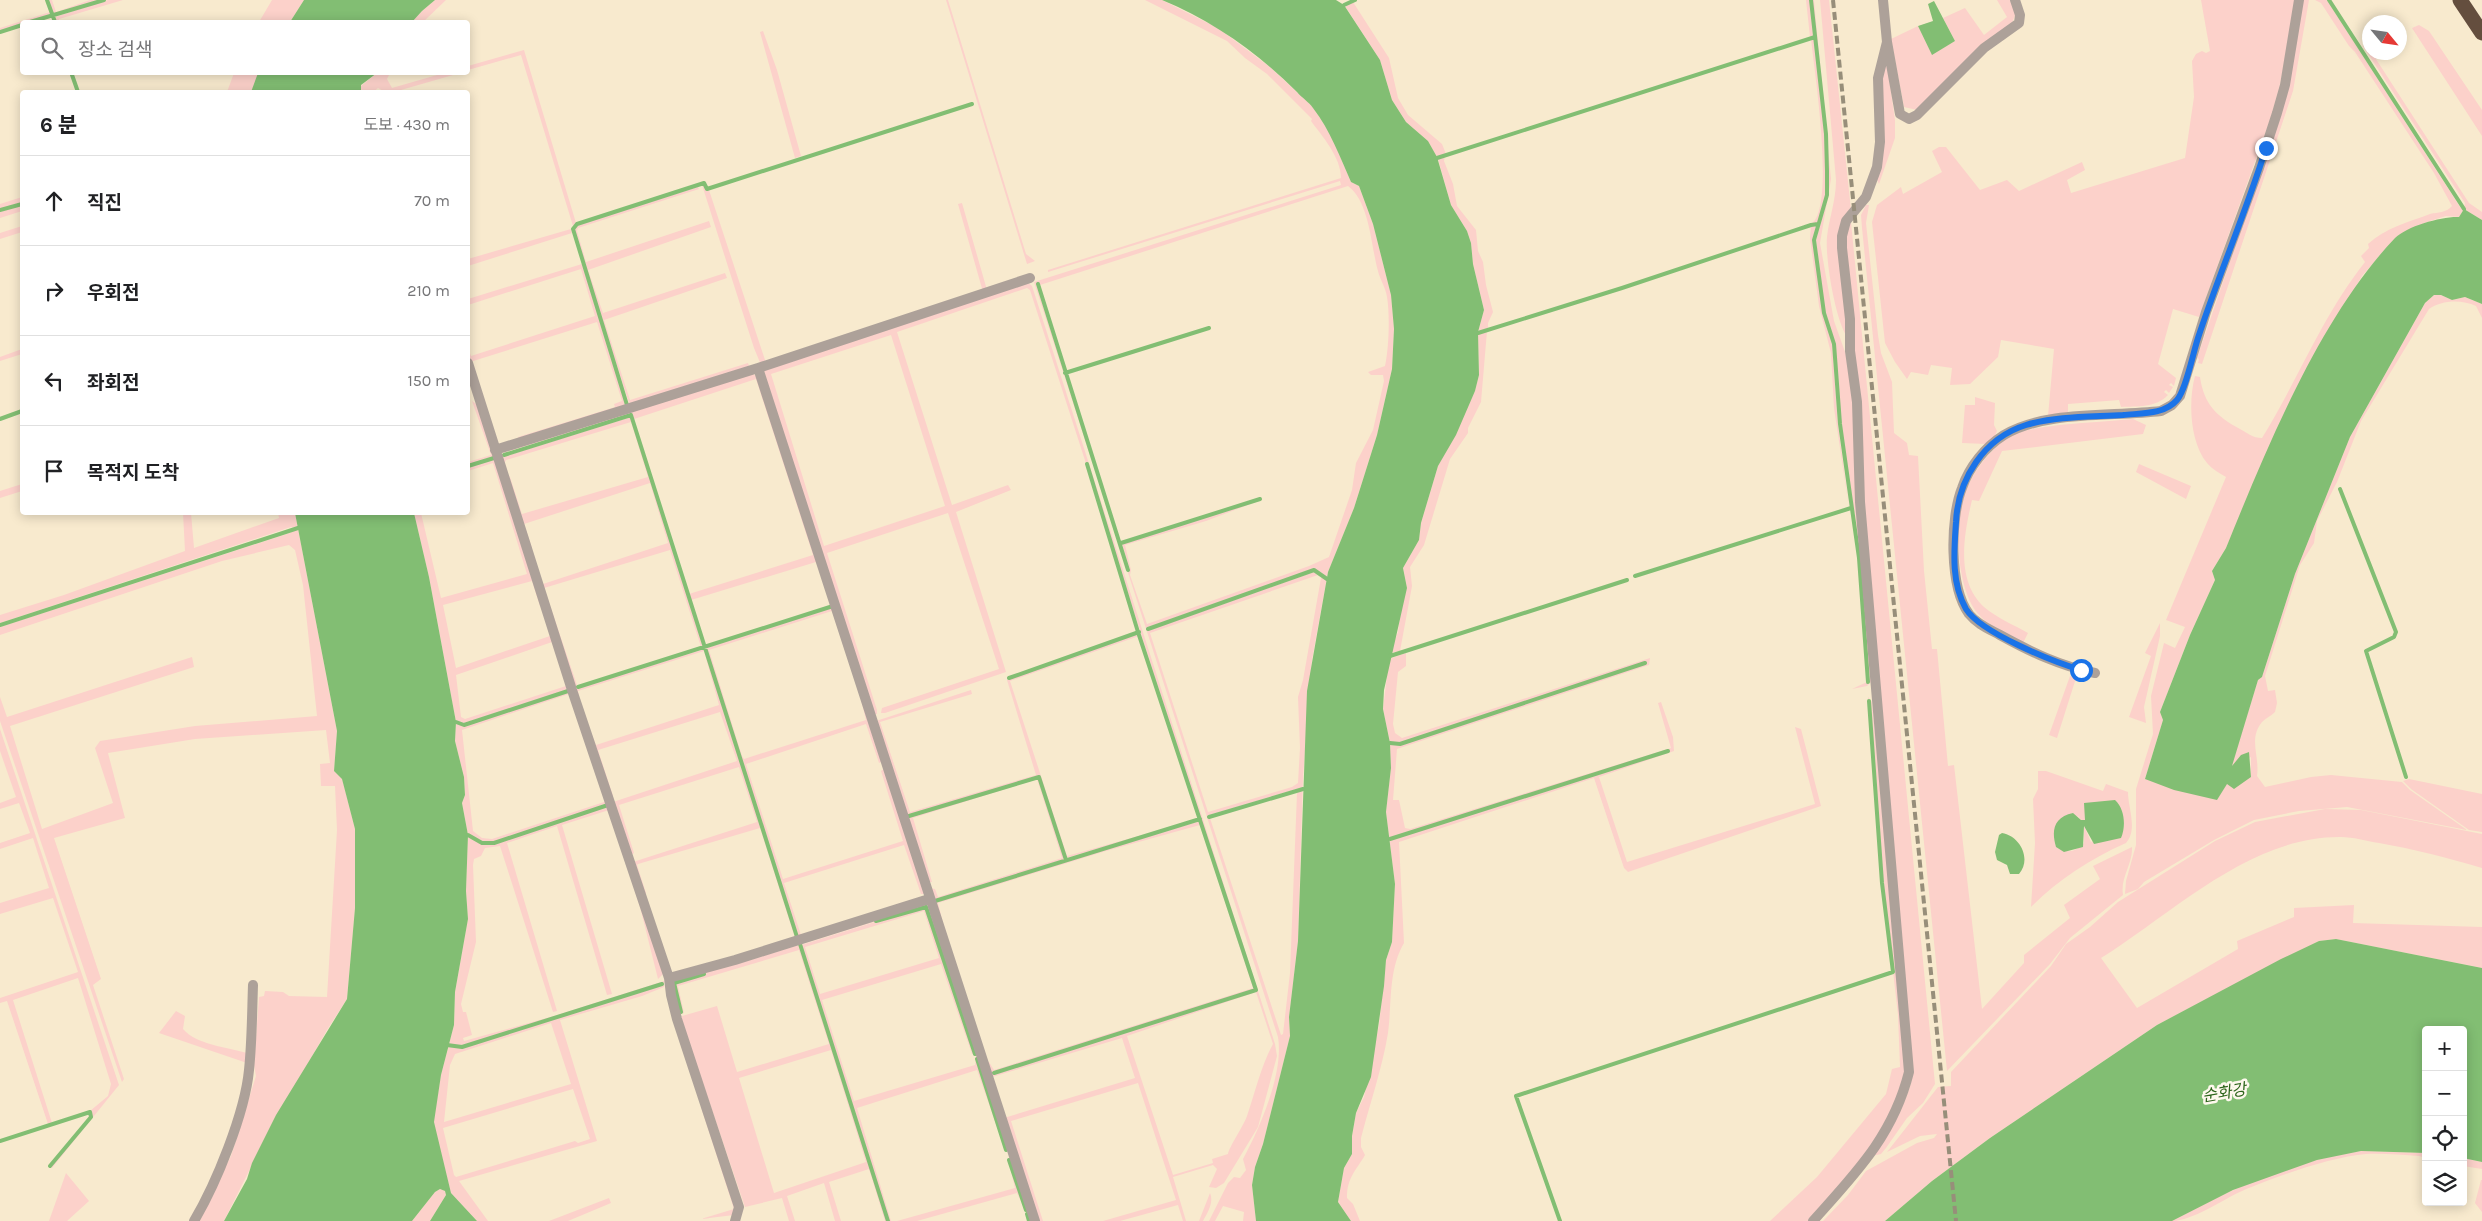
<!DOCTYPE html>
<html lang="ko">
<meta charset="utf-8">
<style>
:root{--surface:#fff;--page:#f6f6f6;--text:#202124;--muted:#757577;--line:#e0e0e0}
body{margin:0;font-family:Karla,"Noto Sans KR",sans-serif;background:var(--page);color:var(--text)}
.controls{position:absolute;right:15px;bottom:15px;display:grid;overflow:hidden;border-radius:5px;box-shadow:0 2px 12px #0003}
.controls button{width:45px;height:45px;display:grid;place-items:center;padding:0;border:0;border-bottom:1px solid var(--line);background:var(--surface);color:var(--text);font:25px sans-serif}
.compass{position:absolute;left:2362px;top:15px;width:45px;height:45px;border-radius:50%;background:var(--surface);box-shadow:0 2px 12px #0003;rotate:119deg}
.stop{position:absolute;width:15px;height:15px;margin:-11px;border:4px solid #1a73e8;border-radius:50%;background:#fff}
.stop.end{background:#1a73e8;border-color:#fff;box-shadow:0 1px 5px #0008}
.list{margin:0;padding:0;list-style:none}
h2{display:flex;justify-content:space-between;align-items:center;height:65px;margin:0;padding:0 20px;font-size:21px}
h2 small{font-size:16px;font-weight:400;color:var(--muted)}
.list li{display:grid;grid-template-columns:32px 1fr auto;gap:15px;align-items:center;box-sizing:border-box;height:90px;padding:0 20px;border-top:1px solid var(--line)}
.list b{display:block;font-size:19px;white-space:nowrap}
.list em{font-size:16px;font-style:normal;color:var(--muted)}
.icon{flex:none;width:28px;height:28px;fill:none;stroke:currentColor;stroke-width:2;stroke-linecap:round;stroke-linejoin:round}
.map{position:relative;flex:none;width:2482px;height:1221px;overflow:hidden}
.search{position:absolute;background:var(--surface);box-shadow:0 2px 12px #0003;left:20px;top:20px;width:450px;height:55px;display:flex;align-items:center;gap:12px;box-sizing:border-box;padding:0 18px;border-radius:5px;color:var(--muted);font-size:19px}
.panel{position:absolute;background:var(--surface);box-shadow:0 2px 12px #0003;left:20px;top:90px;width:450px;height:425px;border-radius:5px}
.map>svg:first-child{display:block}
.green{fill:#fcd1ca;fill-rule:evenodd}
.water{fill:#82be73}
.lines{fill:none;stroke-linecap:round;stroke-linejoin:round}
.stream{stroke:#82be73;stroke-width:4}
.minor{stroke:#ada199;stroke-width:10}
.motorway{stroke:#644e3e;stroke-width:15}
.rail{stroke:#978e7a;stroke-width:4;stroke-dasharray:8 4;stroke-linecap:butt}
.route{stroke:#1a73e8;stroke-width:6}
.labels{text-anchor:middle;stroke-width:5;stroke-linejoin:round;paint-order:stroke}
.water-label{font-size:16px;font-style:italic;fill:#2d651b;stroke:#fef8ed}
</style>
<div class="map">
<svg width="2482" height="1221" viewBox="0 0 2482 1221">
<rect width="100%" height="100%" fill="#f8eace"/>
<path class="green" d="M48,0h4l4,12 34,-12h10l-47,15z
M108,0h15l-64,19v3h-2l-2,-5z
M272,0h32l-14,22h-31z
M435,0h11l-23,22h-11l10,-11z
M946,0h2l78,254 9,7 -8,3z
M1145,0h17l56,28 52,39 43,40 19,30 19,45 8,4 14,38 18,71 3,34 -2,40 -15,66 -23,73 -26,64 -16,88 -9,117 -5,164 -9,76 1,19 -27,108 -8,23 -3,18 4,36h-13l1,-9 -21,-6 -8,15h-6l19,-38 6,-6 6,1 6,-8 -3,-11c17,-31 41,-87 35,-122l-244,-755 307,-97 -1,-4 -292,91v-2l293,-92c0,-21 -19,-42 -30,-57l1,-2 -45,-45 -22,-16 -18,-17zM1348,186c22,16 23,61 30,85 2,9 8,17 9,26 3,17 2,51 -2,69l-17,6 3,3h12l1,6 -11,49 -17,33 -4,27 -23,67 -20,9 -162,58 -17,-49 1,-5 -6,-25 81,-24 55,-21 -139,44 8,25 -1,2 -2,-1 -91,-286 3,-1 1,2zM1314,569l12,9h-5l-18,102 -5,17 2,51 -2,35 -6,4 -84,25 -58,-179 168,-58 -4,-3 -164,58 -2,-3zM1297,789h6l-6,4 -7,180 -7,61 -2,1 -72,-220z
M1806,0h4l4,36 -4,1z
M1812,0h2l17,179 -11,64 14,78 16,45 22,315 -5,5 -15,3 17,-8 -14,-167 -3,-6 -10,-72 -7,-90 -10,-33 -9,-73 10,-35 3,-30 -3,-43z
M1820,0h9l22,210 -7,7 2,118c-11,-18 -21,-77 -19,-98 2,-19 9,-36 9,-57z
M1997,0h13l6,13 -4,10 -95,87 -13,-3 -13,-68 27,-13 14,28 23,-13 -12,-23 22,-10 19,27 23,-18z
M2201,0h94l-11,66 -10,43 -75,208 -26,-8 -15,55 18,14 -2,8 -3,-3 -2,2 4,2 -4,6 -3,-3 -2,2 4,3c-12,13 -31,11 -47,12l-2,-7 -51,4v10l-20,2 6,-67 -53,-9 -3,17 -28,27 -20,1 2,-17 -21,-3 -3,10 -17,-3 -4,7 -12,-17 -10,-19 -13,-121 5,-17 24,-18 2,7 39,-22 -10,-21 7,-4h7l34,43 27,-10 12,11 63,-29 3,8 -18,10 4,13 114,-35 9,-61 -2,-36 4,-7 6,-3 4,2 4,-2z
M2303,0h6l-16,91 -91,273 -4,-1 1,-4 -2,-1 41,-120z
M2315,0h12l133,207 4,2 1,-6 -102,-157 6,-3 1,9 6,1 -2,3 95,147 13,9v8l-18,-11 -5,8 -13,-1 -19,6 -31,15 -34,39 -68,117 -68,155 -14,23 3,9 -25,55 -30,77 3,8 -18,59 82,4 24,-6v-20l-20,10 27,-87 4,-3 33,-103 55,-137 75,-134 9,-8h7l11,5 13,-3 17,7v14l-6,-12c-14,-7 -35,-6 -47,3l-68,112 -24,61 -20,39 -3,22 -14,22 -35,111 3,15 7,-1 2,13 -2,9c-4,4 -9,6 -13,10 -14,17 -2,34 -5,54l8,11 46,-10 20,-2 71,7 8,8 57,40 -120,-23 -48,4 -45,9 -40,20 -70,42 -6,7 -13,5 1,-13 10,-36v-56l17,-55 -2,-38 13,-53 11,5 10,-21 -19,-7 60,-143c-7,-4 -14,-8 -19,-14 -17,-21 -19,-61 -12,-87l5,1c4,27 16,39 40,52 7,4 13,9 22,9 36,-58 59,-120 103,-176l-4,-6 8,-8 -1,-4c17,-16 41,-22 62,-30 8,-2 16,-1 22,-8l-18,-33 -79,-121 -6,-6 -28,-43z
M1353,2l36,56 9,40 10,17 34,29 4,10 -9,3 -9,-16 -22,-19 -14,-22 -12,-40 -35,-54z
M50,12l1,3 -51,16v-3z
M2419,25l10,6 53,79v26l-70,-108z
M763,31l14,39 24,86 -6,2 -35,-126z
M1814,37l11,97 1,38v24l-8,28h-7c25,-15 3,-156 0,-185z
M524,50l52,173 -3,3 -52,-171 -53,15v-4z
M1886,57l9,63v18l-16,46 -2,-4 5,-100z
M234,73h25l-8,19h-24z
M377,73h13l-3,6 5,9 52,-15h16l-66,19h-9l-7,-4 -5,4h-12v-6z
M1445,156l-1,5 9,23 4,22 19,24 2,21 5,11 3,23 7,27 -5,11v6l-10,3 6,-22 -11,-46 -2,-21 -4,-12 -16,-26 -13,-46z
M702,185l4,5h3l57,173 -5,2 -7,-17z
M698,187l1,2 -121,39 -1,3 9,31 123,-41 2,6 -123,43 15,43 122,-40 2,5 -123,42 26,80 118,-37 2,6 -120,37 -57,-177 4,-4z
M22,197v6l-22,6v-5z
M962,203l25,87 -4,2 -25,-88z
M22,205v6l-22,7v-6z
M1866,205h3l-3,18 12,112 3,18 11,29 2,51 13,10 2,12 9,1 6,115 8,78h5l11,117 6,-1 28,244 42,-46v-8l46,-37 -6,-13 36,-26 -7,-13 39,-19c1,17 -12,30 -9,48l-53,43 -20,26 -103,107 -85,-843 -1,-13z
M1851,222l84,862 -12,19 -16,15 -21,30 -5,6 -9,2c15,-24 35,-50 40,-79l-30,-348 -37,-477 1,-22z
M22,226v6l-22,7v-6z
M1811,226h5l-3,14 10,72 9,31 6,82 11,83 -15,-100 -3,-55 -12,-47 -9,-68z
M571,229l1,4 -104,33v-7z
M582,264l45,142 -108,33 -1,-2 97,-30 -1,-3 8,-3 -25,-79 -127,40 -2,-15 3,9 124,-40 -14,-47 -113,36v-6z
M1027,282l5,4 243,758 2,12 -19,71 -34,56 -8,5 -7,-1 8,-18 -4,-4 -40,12 13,44h-3l-5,-16 -58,16h-17l73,-21 -38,-117 -127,38 32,100h-6l-33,-103 131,-40 -13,-40 -130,39 -7,-15h4l5,8 259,-82 -53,-163 -94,26 -168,52 7,28 -16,-43 6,1 3,8 124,-39 -25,-79 -124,39 19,64h-3l-53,-161 95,-31 1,4 -92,28 30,90 126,-37 -29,-95 131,-46 1,2 -129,45 57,175 132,-37 -133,39 -27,-82 -129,38 -1,2 130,-38 26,81 -130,42 265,-80 2,5 53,163 -261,85 262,-84 -226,-700 -3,-2 -130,44 55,173 56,-20 3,5 -55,22 50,160 -121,41h-4l1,-5 117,-39 -51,-156 -121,40 50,157v4h-4l-109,-342v-2zM891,335l54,171 -121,40 -53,-172zM1256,992l17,52c-12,22 -18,49 -26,72 -4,11 -18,31 -19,38l-16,5 1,4 -40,12 -46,-139z
M1487,331l-6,71 -13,26v5l-18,26 -26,86 -14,22 2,19 -12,65 -10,2 8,-21 4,-32 5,-12 -4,-20 16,-28 2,-17 17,-57 37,-75 4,-16 -1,-41z
M22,349v5l-22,7v-4z
M752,373l9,7 98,302 -4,-1 -23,-70 -123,39 33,106 2,3 122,-39 -7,-29 2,-3 8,34 14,39 -4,2 -13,-39 -120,40 37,115 120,-38 -22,-70 4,-3 39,121v5h-3l-17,-49 -120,38 17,52 -3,2 -93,-289 128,-42 -17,-44 -125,38 -2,-6 124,-39 -57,-176 -122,40 -3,-5 -128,39 3,-5z
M1975,397l20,6 -1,22 3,6 -3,7 -8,6 -24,-1 3,-38h10z
M472,401l7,5 65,199 -4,1 -8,-25 -89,24 13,63 94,-32 -6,-22 2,-2 16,51h-3l-7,-21 -96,33 5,42 4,2 101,-33 -5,-18 2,-3 15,45 -2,1 -7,-17 -107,36 11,101 9,7 10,1 115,-38 -29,-84h2l83,257 -5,5 -18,-72 -31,-97 -47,15 50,169 -5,1 -50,-169 -50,17 50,168 -4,1 -53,-166 -15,2 -4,8 -7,3 -1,6 3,77 -15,62 2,8h3l6,23 -9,3 1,3 90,-25 110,-35v6l-22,9 -82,24 37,121 -138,40 29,40h-11l-26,-28 -18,-71 8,-47 13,-50 1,-33 13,-73 -2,-28 2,-56 -6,-32 3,-8 -1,-18 -9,-36 1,-19 -27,-145 -15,-64h7l20,85 86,-24 -34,-111 -25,8v-3l26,-10 -26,7v-3l23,-7zM569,691l-105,35 -7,-3h7zM609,805l-115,39h-12l-14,-8 18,8 7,-1zM551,1023l20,61 -127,38 6,-57 5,-11zM573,1089l17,50 -12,4 -3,-2 -119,36 -2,-2 -11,-47z
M631,417l72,230h-2l-31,-97 -126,38 34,100 127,-39 93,290 -104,31 -4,-1 105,-31 -35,-110 -122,36 -1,1 9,28 -3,3 -10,-34 124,-40 -18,-55 -120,38 15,48 -3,2 -18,-53 124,-41 -17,-49 -122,38 15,46 -2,1 -32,-95 17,43 123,-40 -15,-54 -126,40 1,5 -2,1 -44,-139 10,26 125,-41 -18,-60 -126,41 8,24 -2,3 -24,-77 4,3 12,37 126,-37 -17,-55 -125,38 -3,6v-9z
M2133,419l13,6 -3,9 -141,17 -23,50 -7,-1c-8,34 -17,80 12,107 13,11 30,18 44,26l-5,10c-15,-8 -33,-16 -45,-29 -22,-26 -24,-90 -13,-121 8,-22 27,-47 48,-58 20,-11 93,-13 120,-16z
M2139,464l52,22 -5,13 -50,-27z
M22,484v7l-22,7v-7z
M183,513h8l3,35 85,-30 -1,-5h17l42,218 -3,40 8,7 13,51v79l-8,91 -20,31 -62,109 -41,82h-28l35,-65 25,-80 -2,-11 5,-68 5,-1 1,-5 18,1 6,4 38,1 10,-167 -2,-44h-14l-1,-22 10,-1 -4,-33 -131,9 -87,14 17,65 -71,20 47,141 -8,6 31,94 -2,3 -122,-361v-24l7,20 185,-60 2,10 -184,59 32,103 71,-26 -18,-55 5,-7 95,-15 122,-10 -14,-131 -8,-35 -6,-5 -67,16 -222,74v-8l290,-94 7,-5 -6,-1 -291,96v-8l64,-20 121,-44z
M2160,623v13l-16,71 2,16 -17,-6 22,-61 -6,-3z
M1406,653v13l-8,6 -5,52 2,9 7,5 248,-80 -1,7 -252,84 -4,51h6l6,28 5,1 261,-81 -13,-45 3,-1 12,35 1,14 -75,26 28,85 188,-58 -20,-77 6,2 20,77 -193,66 -4,-4 -30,-90 -195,64 5,101c-16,27 -12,61 -16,90 -6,36 -18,70 -27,105v9l4,8c-9,16 -18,22 -18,43l6,6 7,17h-9l-13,-19 6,-34 8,-14v-18l4,-23 8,-16 15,-72 7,-65 6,-18 3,-58 -9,-72 5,-44 -1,-25 -7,-34 6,-50z
M2070,676l6,2 -19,60 -8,-3z
M1868,697l4,5 35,364c-13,62 -57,108 -97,155h-40l47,-44 69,-83 6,-25 8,-2 -2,-52 -15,-132z
M0,729l119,356 -67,83 -2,-2 42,-49 -2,-6 18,-15 3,-12 -33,-106 -65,22 39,123 -4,1 -41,-123 -7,2v-5l78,-26 -25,-74 -53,16v-11l49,-15 -16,-50 -33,11v-6l30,-10 -11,-30 -19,6v-6l16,-6 -16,-46z
M2038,771h8l57,20 3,-7 22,8c0,16 10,38 -2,51 -36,16 -67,36 -95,64l4,-64 -2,-44 5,-10zM2085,803h33l4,8 2,17 -33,14 -7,-16v17c-9,9 -16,11 -28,4l-2,-10 24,-21 3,4h4z
M2409,779l73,15v38l-13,-2 -58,-41 -8,-8z
M2325,809l36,1 121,24v34c-34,-10 -68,-19 -103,-25 -13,-2 -26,-6 -38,-6 -91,-1 -168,76 -240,121l36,50 101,-59 -1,-8 57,-24v-9l60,-3 -1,18 129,4v41l-146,-29 -17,2 -162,84 -167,113 -58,43 -47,40h-62l25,-26 18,-24 51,-28 17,-5 3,-4 -17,2 -33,16 51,-65 13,-1v-14l100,-106 15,-22 24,-17 28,-25 97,-61 40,-19z
M925,903l3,3 48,148 -50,-148 -252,77 125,-38 88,276h-2l-16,-52 -40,13 12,39h-6l-11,-38 -37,13 8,25h-6l-7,-23 -37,9 -64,-188 1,-3 35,-10 20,66 92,-28 -30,-94 -121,36 6,27 -4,1 -8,-33zM831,1050l35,112 -92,31 -35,-115z
M923,907h3l49,147h-3l-31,-90 -119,36 32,101 121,-36 1,-7 29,92 -28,-80 -120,38 34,113h-3l-87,-276zM924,911l15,47 -119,36 -15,-47z
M176,1011l9,5 -2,13c14,16 44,18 64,24v10l-88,-30z
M704,1106l30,93 2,14 -2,2 -33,4 33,-10 -33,-102z
M2361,1151l65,2v5l-7,-2c-17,-1 -36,-3 -53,-2 -36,3 -91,23 -124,37 -20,9 -50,30 -70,30 59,-32 122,-60 189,-70z
M2463,1158l19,4v7l-19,-3z
M1008,1159l17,51 -8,-17 -100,28h-20l118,-33z
M66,1173l23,28 -22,20h-18z
M2481,1180h1v32l-7,-9z
M440,1189l5,2 1,4 -16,26h-18l23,-29z
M1210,1193c4,9 -2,19 -7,28h-4z
M609,1198l2,5 -43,18h-19z"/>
<path class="water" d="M304,0h131l-13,11 -10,11h-122z
M1162,0h174l8,5 36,55 12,40 14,22 22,19 9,16 14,48 16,26 4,12 2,21 11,46 -6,22 1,43 -4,16 -19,44 -18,31 -17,57 -2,17 -16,28 4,20 -23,102 -1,19 7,34 1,25 -5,44 9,72 -3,58 -6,18 -2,26 -13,91 -15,36 -4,23v18l-8,14 -6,34 13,19h-95l-4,-36 3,-18 8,-23 27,-108 -1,-19 9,-76 9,-250 21,-119 26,-64 23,-73 15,-66 2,-40 -3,-34 -18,-71 -14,-38 -8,-4c-11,-25 -21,-52 -38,-74 -4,-6 -11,-10 -16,-16 -39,-39 -84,-71 -135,-92z
M1934,1l21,40 -23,14 -14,-29 15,-5 -5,-17z
M258,73l1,-1 118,1 -16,12v7h-110z
M2464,209l18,11v84l-17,-7 -13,3 -11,-5h-7l-9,8 -75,134 -55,137 -33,103 -4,3 -26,86 9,-11 8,-3 2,25 -17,12 -7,-5 -10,16 -43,-10 -29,-11 18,-59 -3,-8 30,-77 25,-55 -3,-9 14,-23c41,-101 94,-231 169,-310 12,-12 48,-22 64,-21z
M295,513h119l15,64 27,145 -1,19 9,36 1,18 -3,8 6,32 -2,56 2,28 -13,73 -1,33 -13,50 -7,47 17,71 26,28h-47l16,-26 -1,-4 -5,-2 -5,3 -23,29h-188l23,-42 5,-16 24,-48 71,-116 8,-91v-79l-13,-50 -8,-8 3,-40z
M2115,800c10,9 11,27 6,38l-27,6 -10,-18 -1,21 -19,5 -8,-5c-5,-17 -2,-30 17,-34l8,7h4l-1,-17z
M2002,833c18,3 30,26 17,41h-9l-3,-9 -10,-5 -2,-8 4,-17z
M2336,939l146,29v194l-19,-4v-128h-37v123l-65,-2 -44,9 -84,30 -61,31h-287l47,-40 58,-43 167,-113 124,-66 38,-18z"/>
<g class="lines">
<path class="stream" d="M47,0l8,22
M1811,0l15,134 1,37v24l-13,45 10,73 10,31 6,80 19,134 9,124
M2329,0l135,209
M1344,5l11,-5
M30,22l74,-22
M0,32l22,-7
M71,72l7,20
M1437,158l378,-121
M0,210l22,-6
M1038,284l90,286
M1478,333l144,-45 189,-63 7,-1
M1065,373l144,-45
M627,405l-54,-176 4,-5 127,-41 3,6 265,-85
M0,419l22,-8
M504,455l127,-40 166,522
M468,466l26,-8
M2340,489l56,143 -2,5 -28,14 40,126
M1121,543l139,-44
M1635,576l216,-68
M0,625l298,-97
M1148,629l166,-59 13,9
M1390,656l237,-76
M1009,678l130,-46
M578,687l255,-81
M456,722l8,3 104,-34
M1390,743l10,1 245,-81
M909,816l130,-39 27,83
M1209,817l94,-28
M468,835l14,8h12l114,-38
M1390,839l278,-88
M935,901l265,-82
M876,921l50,-14 49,147
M800,944l88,277
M681,1012l-7,-29 30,-9
M447,1045l15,2 200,-63
M977,1059l29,91
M994,1073l262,-83 -118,-358 -51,-168
M0,1141l90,-29 1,5 -41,49
M1009,1160l17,50
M1027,1214l2,7
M1560,1221l-44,-125 377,-124 -11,-89 -13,-182"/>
<path class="minor" d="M1883,0l4,42 13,72 9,5 8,-4 67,-67 35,-25 1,-8 -5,-15
M468,363l104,327 97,288 2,17 6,24 62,188 -4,14
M758,368l277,853
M495,450l263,-82 272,-90
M2095,673c-35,-7 -64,-21 -95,-38 -11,-6 -23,-11 -31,-21 -20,-27 -19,-96 -7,-126 7,-21 23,-41 42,-53 42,-25 108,-18 157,-24l11,-6 8,-9 26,-84 53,-144 18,-55 8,-28 14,-85
M669,978l66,-18 194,-61
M194,1221c22,-37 51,-108 55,-151 3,-28 3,-57 4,-85
M1813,1221c42,-47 80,-85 96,-149l-49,-570 -3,-100 -7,-51v-32l-8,-71v-12l4,-15 20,-24 11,-30 3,-25 -2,-64 9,-36"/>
<path class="motorway" d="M2460,0l22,33"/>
<path class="rail" d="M1833,0l123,1221"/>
</g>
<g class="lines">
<path class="route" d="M2081,670c-27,-8 -100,-37 -115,-61 -15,-26 -12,-58 -10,-87 2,-43 28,-84 70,-97 31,-9 65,-8 97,-10 18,-2 41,0 54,-15 9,-10 16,-47 21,-62 21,-64 48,-126 68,-190"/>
</g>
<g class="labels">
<g class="water-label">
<text transform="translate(2224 1092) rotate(-10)" y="6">순화강</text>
</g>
</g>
</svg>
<div class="controls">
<button>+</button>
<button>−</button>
<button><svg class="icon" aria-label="locate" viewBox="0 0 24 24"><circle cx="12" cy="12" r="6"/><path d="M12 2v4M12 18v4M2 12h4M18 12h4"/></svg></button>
<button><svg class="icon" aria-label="layers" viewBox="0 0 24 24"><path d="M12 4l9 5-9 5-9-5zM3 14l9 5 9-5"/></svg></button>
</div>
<svg class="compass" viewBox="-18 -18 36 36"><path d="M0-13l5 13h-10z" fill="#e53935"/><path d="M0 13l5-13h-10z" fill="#757577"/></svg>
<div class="stop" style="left:2081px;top:670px"></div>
<div class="stop end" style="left:2266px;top:148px"></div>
<div class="search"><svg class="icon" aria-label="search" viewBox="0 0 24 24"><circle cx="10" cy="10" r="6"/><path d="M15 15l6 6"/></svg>장소 검색</div>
<section class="panel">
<h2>6 분<small>도보 · 430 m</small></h2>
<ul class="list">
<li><svg class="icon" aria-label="ahead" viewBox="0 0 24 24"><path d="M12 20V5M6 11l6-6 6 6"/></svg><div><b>직진</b></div><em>70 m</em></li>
<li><svg class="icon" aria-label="right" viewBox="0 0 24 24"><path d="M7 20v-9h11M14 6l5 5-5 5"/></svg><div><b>우회전</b></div><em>210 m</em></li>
<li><svg class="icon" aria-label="left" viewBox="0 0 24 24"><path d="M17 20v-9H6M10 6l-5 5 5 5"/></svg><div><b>좌회전</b></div><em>150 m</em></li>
<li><svg class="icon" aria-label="arrive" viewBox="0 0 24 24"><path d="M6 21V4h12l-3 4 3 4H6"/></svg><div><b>목적지 도착</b></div></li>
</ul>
</section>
</div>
